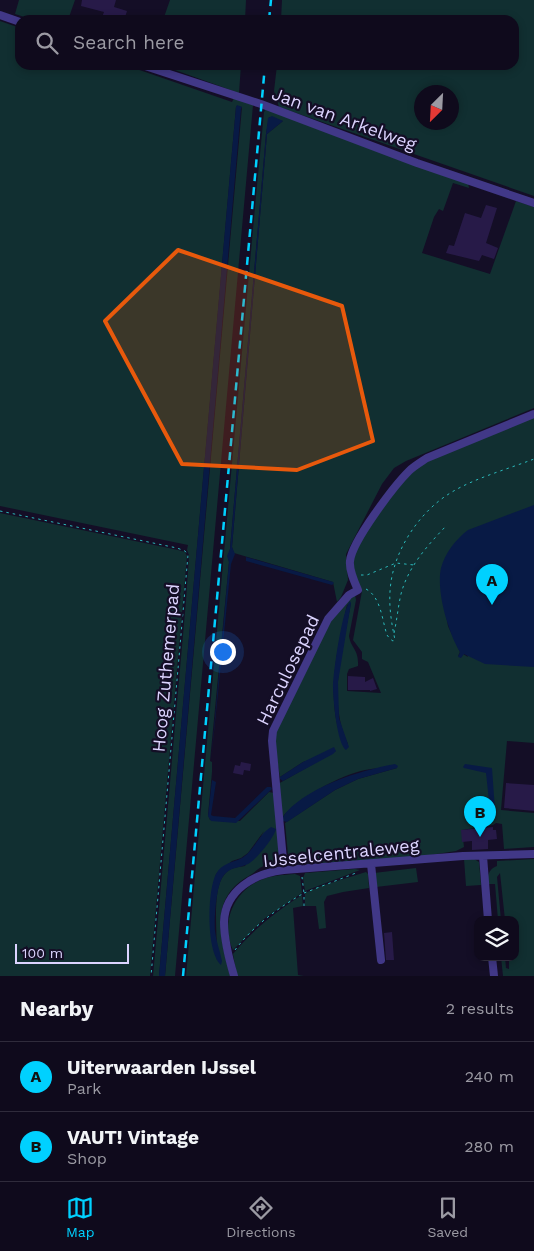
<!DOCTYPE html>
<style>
:root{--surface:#0f0a1c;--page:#1d1829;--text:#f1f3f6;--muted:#9b9aa3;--line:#2f2b3b;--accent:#00d1ff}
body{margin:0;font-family:"Work Sans",sans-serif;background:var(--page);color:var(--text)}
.controls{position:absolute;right:15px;bottom:15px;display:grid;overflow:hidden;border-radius:10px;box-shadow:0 2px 8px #0003}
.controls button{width:45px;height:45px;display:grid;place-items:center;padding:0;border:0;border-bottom:1px solid var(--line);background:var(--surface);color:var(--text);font:25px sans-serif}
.compass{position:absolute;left:414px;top:85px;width:45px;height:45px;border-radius:50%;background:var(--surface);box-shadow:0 2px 8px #0003;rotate:204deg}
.scale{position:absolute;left:15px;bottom:12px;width:114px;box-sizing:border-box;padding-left:5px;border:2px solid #dcd4ff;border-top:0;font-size:14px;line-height:18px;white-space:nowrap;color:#dcd4ff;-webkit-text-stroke:4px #140e26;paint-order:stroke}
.you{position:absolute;left:222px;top:651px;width:18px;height:18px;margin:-12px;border:4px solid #fff;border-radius:50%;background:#1a73e8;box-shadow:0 0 0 8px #1a73e833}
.badge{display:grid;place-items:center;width:32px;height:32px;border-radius:50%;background:var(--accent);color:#111;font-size:16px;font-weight:700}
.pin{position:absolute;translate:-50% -41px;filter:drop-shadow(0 1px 2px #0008)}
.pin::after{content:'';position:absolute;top:26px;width:18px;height:15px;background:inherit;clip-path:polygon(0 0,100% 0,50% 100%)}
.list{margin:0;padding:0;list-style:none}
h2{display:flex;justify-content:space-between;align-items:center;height:65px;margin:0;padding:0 20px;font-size:21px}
h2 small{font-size:16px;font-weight:400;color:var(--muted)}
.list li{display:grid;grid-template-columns:32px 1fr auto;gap:15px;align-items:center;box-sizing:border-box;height:70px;padding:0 20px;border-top:1px solid var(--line)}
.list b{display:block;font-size:19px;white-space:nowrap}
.list p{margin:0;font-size:16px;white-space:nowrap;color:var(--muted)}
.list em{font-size:16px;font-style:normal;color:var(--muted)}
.icon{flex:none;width:28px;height:28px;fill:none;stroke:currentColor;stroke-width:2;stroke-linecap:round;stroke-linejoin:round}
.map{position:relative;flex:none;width:534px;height:976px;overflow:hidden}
.search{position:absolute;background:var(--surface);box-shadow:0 2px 8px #0003;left:15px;right:15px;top:15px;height:55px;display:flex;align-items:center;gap:12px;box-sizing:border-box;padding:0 18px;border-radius:15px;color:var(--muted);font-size:19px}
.sheet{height:205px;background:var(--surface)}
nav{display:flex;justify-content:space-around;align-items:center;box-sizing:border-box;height:70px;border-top:1px solid var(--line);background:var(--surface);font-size:14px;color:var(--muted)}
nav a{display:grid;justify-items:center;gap:2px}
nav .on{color:var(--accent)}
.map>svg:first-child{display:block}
.green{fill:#112f31;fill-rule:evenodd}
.water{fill:#081a45}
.building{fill:#271a48}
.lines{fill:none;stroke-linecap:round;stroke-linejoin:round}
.path{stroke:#2bb9bb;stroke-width:1;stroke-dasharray:2.5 4;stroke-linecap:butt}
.minor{stroke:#413887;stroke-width:8}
.rail{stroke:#00d1ff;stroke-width:2.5;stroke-dasharray:8 6;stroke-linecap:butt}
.marked{fill:#e8590c;fill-opacity:0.2;stroke:#e8590c;stroke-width:4;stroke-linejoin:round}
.labels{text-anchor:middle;stroke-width:4.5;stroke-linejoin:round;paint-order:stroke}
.street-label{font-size:18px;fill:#dcd4ff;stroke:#140e26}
</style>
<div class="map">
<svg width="534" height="976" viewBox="0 0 534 976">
<rect width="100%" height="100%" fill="#140e26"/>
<path class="green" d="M19,0h56l-7,20h-34l-19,-6z
M170,0h76l-1,20h-82z
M282,0h252v196l-255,-89 -5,-16 3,-26h237v-45h-233zM422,92h30v30h-30z
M0,21l20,7v37h105l107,37 2,-4 19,7 -78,871h-10l77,-869 -5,-1 -1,1 -77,869h-6l33,-375 3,-46 -2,-5 1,-5 -188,-39z
M161,65h80l-2,28z
M266,109l202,74 1,5 -16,-5 -10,28 -4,-2 -5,8 -12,36 68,21 26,-73 18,6v201l-128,53 -12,7 -12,16 -36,70 2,26 -7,17 -4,5 -4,-20 -99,-29 -2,-6 35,-413 16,-13 -14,-4 -3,17 -36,415 -2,8 1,5 -19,199 2,1v10l-4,43 2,5 30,1 29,-29 5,1 6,61 -5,10c-18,2 -14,5 -28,13 -39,23 -26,63 -17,99h-44l70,-780 8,-84zM264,831l-19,35c-8,1 -16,2 -21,9 -13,15 -6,65 -7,85l-6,-63 5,-23 16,-13 9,-3 7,-5z
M534,416v327l-27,-2 -6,69 33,3v34l-30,2 -2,-25 -6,-1 -3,2 -31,5 2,17 -8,4 -39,6 -128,8 -4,-42 50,-33 23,-11 39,-11c-10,0 -22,0 -32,2 -22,4 -70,29 -83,48l-4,-34 58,-33 -33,11 -23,15 -6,-35 1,-10 60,-120 20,-17 1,5 -7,36c2,13 10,13 9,30l-9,3 -2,5v17l34,2 -13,-31 -6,-3v-7l-9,-12 9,-49 -8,-18 -1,-15 9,-20 35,-50 24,-24zM441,586l27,71 -5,-3 -5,2 2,-4 -12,-26zM351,603c-8,46 -24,97 -3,141l-5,-1c-18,-44 -6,-93 4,-138z
M0,513l178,37 7,2 2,4 -37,420h-150z
M464,859h10l5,3 2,23 -15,1z
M534,859v117h-31l-2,-19h4l1,11 3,1v-12h6v-37h-10l-5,-47 -3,4 4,43h-3l-3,-36h-7c-1,-9 1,-15 9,-18v-5z
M416,868l2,14 -42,5 -2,-14z
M355,869l5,1 -55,21 -2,-13 2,-5z
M366,872l2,2 1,14 -26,4 -16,4 -3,6 2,26 -7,1 -3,-23h-11v-13l16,-7z
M295,874l5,2 2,17 -37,25 -32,32c-13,-27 1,-59 28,-70 11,-5 23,-5 34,-6z
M302,895l1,11 -10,2 5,67 6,1h-67l-4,-22c20,-24 42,-42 69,-59z"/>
<path class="water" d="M237,105l5,2 -1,2 -76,867h-6l72,-814 5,-55z
M272,116l11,5 -16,13 -35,413 3,7 -4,10 -20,198 18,-200 -2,-6 3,-7 36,-415 2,-16z
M534,505v162l-49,-3 -21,-10 -3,4 -3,-1 2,-5c-12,-20 -24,-61 -19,-84 4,-15 15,-29 27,-38z
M246,557l87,25 1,1 -2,2 -86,-24z
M350,601l1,2 -13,79 1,36 10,29 -3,3c-9,-6 -13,-51 -13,-63 0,-14 9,-77 17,-86z
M334,747l2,4 -3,3 -50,27 -3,-2v-2l23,-15z
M395,764l3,2 -1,2 -39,11 -23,11 -48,32 -4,-1 -1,-3c20,-30 79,-48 113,-54z
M465,764l27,4 3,42h-5l-4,-37 -22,-5 -1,-1z
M212,780l4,2 -5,33 2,1 22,2 32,-31h4l1,2 -36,34 -25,-2 -3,-5z
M271,827l5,2c-2,9 -20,31 -28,35 -8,4 -18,3 -24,11 -8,9 -10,44 -9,56 1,10 5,20 7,30l-1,4c-15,-13 -14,-74 -5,-91 6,-11 16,-11 26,-16 12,-7 16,-23 29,-31z"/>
<path class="building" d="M82,0h34l-2,7 13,4 -3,9 -15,-3v3h-8l3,-8 -23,-6z
M486,205l11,3 -11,35 12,5 -4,11 -12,-4 -3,6 -33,-8 3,-8 5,1 11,-33 16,5z
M348,676l17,1v5l8,-4 4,11 -7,2v-1h-22z
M241,762l10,2 -1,7 -6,-1 -1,5 -10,-2 2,-8 5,1z
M506,783l28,2v26l-30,-3z
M493,827v3h3l1,9 -9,1v9l-16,1v-9l-10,1 -1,-12z
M392,932l2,28h-8l-2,-27z"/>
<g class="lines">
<path class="path" d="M0,511l177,37 8,3 3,4 -37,421
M361,575h6l29,-12 18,2
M366,589c15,8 16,31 21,46l3,4 3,2 2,-1c-4,-19 -7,-38 -4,-58 5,-35 30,-72 61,-90 23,-14 56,-23 82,-33
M394,633c3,-13 4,-26 7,-39 7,-27 26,-48 45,-68
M304,906v-13l52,-20
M235,950c18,-24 43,-42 69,-57l-2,-16"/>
<path class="minor" d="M0,15l20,7
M142,65l119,39 156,59 117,40
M483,856l5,64
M371,864l10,96
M284,870l-12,-129 1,-10 55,-112 21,-24 9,-5c-4,-9 -9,-20 -8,-29 2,-20 44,-75 59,-90 5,-5 12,-9 18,-13l107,-44
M492,957l2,19
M234,976c-5,-17 -10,-36 -10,-54 1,-32 31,-49 60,-52l179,-14 71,-2"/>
<path class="rail" d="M269,20l2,-20
M183,976l82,-911"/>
</g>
<path class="marked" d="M178,250l164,56 31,135 -76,29 -115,-6 -77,-143z"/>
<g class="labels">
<g class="street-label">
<text transform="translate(344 119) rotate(20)" y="6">Jan van Arkelweg</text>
<text transform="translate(166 668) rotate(-85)" y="6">Hoog Zuthemerpad</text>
<text transform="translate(288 670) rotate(-64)" y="6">Harculosepad</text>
<text transform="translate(341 853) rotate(-6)" y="6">IJsselcentraleweg</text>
</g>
</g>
</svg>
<div class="controls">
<button><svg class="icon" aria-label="layers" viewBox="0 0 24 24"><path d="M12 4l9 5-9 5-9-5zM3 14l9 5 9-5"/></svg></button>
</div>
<svg class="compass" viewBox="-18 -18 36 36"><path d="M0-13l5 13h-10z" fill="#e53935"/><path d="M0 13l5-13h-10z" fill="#9b9aa3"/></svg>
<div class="scale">100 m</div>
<div class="you"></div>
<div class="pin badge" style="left:492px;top:605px">A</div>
<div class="pin badge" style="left:480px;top:837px">B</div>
<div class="search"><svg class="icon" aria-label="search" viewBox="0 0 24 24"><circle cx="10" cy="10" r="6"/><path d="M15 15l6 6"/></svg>Search here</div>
</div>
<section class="sheet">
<h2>Nearby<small>2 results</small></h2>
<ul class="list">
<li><span class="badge">A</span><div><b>Uiterwaarden IJssel</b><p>Park</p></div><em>240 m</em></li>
<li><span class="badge">B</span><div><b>VAUT! Vintage</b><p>Shop</p></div><em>280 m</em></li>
</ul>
</section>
<nav>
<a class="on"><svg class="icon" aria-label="map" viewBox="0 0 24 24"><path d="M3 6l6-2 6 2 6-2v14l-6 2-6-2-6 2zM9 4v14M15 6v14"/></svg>Map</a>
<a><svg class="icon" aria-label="directions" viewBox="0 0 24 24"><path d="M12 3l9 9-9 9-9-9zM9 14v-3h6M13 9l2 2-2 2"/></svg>Directions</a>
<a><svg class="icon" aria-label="saved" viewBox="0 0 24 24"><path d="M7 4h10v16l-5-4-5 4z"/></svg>Saved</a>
</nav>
